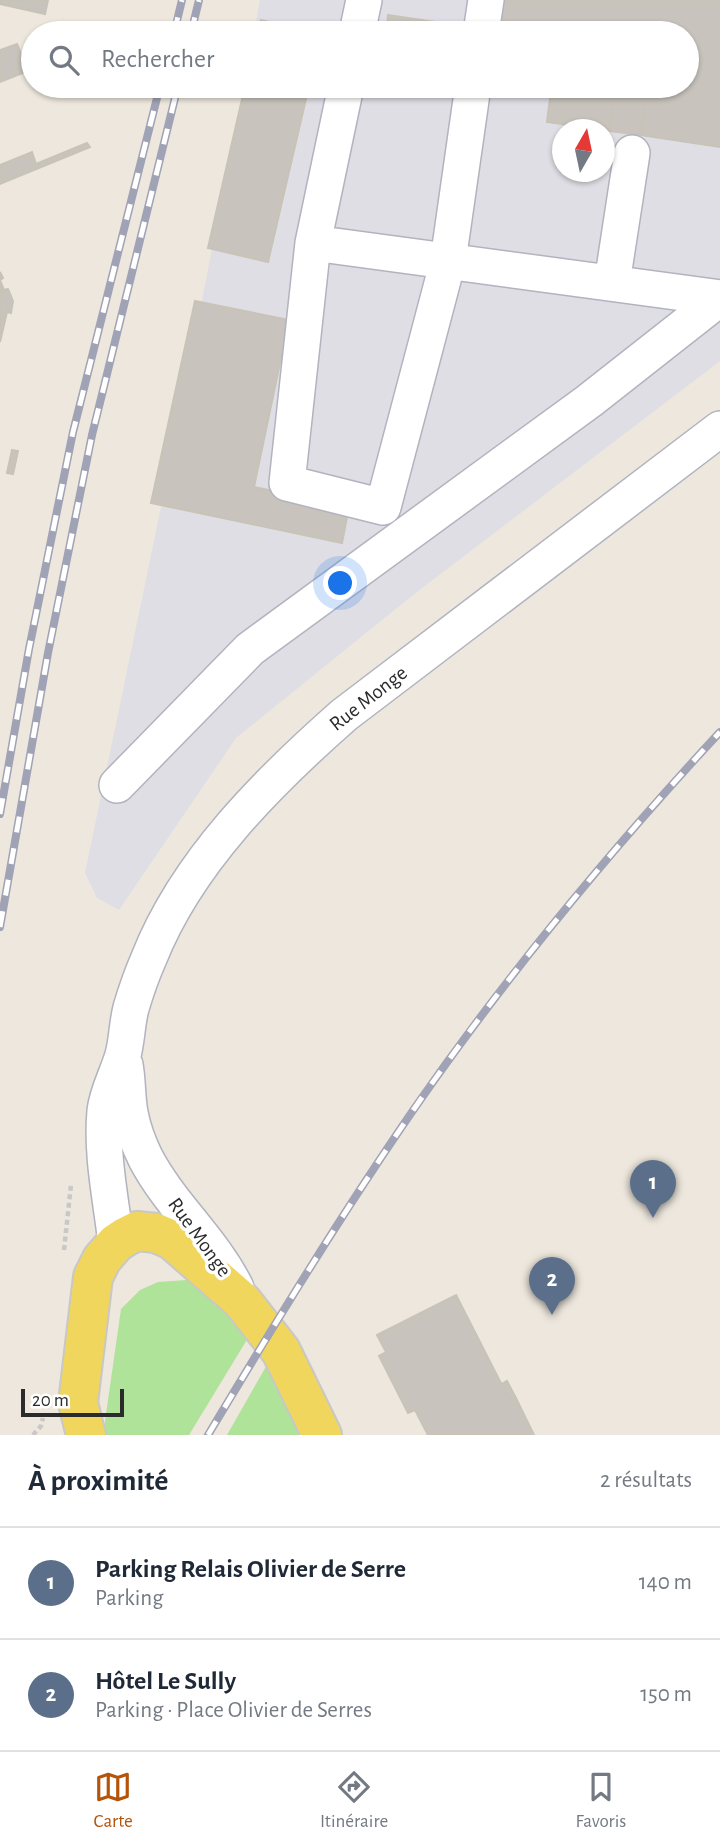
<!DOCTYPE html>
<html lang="fr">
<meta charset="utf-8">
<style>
:root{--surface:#fff;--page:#f2f2f3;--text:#1f2937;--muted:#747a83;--line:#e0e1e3;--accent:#b45309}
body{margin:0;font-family:"Alegreya Sans",sans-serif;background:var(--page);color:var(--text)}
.compass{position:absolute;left:552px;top:119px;width:63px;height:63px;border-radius:50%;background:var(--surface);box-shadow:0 2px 5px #0004;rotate:9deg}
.scale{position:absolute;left:21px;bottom:18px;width:103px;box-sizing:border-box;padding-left:7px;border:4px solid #2b2b2b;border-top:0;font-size:19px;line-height:24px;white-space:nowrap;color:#2b2b2b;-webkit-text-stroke:5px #fff;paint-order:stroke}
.you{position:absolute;left:341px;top:584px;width:24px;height:24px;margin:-18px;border:5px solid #fff;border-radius:50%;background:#1a73e8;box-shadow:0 0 0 10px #1a73e833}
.badge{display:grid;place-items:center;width:46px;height:46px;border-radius:50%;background:var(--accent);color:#fff;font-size:23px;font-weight:700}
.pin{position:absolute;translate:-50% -58px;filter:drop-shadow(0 2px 4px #0008)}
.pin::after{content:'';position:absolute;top:37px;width:24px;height:21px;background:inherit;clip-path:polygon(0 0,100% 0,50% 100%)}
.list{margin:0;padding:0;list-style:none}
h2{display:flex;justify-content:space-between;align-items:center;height:91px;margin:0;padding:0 28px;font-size:30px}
h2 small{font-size:23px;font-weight:400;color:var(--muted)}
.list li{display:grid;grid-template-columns:46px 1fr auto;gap:21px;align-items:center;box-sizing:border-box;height:112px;padding:0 28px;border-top:2px solid var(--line)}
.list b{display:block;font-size:26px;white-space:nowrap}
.list p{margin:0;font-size:23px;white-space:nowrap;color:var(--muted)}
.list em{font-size:23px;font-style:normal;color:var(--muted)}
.icon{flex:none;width:38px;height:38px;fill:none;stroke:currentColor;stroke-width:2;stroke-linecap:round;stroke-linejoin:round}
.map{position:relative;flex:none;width:720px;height:1435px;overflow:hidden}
.search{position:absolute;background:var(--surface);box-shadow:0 2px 5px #0004;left:21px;right:21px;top:21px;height:77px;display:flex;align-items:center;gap:18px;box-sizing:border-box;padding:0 24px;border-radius:38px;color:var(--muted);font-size:26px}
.sheet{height:315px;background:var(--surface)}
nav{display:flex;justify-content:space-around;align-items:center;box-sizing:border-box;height:98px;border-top:2px solid var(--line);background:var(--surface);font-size:19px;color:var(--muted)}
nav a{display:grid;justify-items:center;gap:4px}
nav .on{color:var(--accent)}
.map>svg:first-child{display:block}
.industrial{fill:#e0dee5;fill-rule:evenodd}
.green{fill:#afe399}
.building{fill:#c8c4bd;stroke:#c8c3b7;stroke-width:2}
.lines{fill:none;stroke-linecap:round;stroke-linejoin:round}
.minor-casing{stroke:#b1b3bf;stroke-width:38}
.major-casing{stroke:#c8c8c8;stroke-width:42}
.path{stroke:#c8c8c8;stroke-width:4.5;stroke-dasharray:5 3.5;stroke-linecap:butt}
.minor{stroke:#fff;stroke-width:35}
.major{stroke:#f1d65e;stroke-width:38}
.rail-casing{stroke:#a0a2b5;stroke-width:8}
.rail{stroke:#fff;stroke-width:5;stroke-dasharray:16;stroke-linecap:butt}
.labels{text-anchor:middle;stroke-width:7;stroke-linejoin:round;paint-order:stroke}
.street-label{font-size:21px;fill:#2b2b2b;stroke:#fff}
</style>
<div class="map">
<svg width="720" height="1435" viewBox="0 0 720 1435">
<rect width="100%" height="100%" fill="#ede7dd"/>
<path class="industrial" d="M260,0h460v361l-307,234 -177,143 -117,172 -22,-12 -12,-25 81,-390 78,-397h443v-53h-433zM562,130h42v42h-42z"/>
<path class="green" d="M187,1280l28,18 33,40 -59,97h-86l18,-126 19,-19 18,-8z
M272,1356l40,79h-85z"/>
<path class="building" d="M0,0h48l-3,14 -45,-10z
M499,0h221v147l-80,-12 8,-49h39v-53h-192z
M388,15l75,11 -1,7h-53l-22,-3z
M261,20l53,13h-56z
M17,44l11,27 -28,11v-32z
M245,86h64l-41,176 -60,-14z
M522,86h94l-7,45 -62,-9 4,-32z
M616,86h32l-8,49 -31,-4z
M87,143l3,4 -90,37v-19l32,-13 4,12z
M0,272l3,6 -3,2 4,10 4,-1 5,12 -2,12 -4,-1 -7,30z
M195,301l94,19 -35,167 95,20 -7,36 -191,-40z
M12,450l6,1 -5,23 -6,-1z
M456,1295l54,106 6,-3 18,37h-106l-13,-25 -7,3 -29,-57 7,-4 -9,-17z
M507,1381l9,17 -6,3 -8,-17z"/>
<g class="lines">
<g class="minor-casing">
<path id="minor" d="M357,33l7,-33
M481,33l5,-33
M346,86l-33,157 -26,240 96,24 65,-246 25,-175
M313,243l407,55
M612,283l20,-130
M117,785l133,-136 339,-248 131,-103
M125,1065c3,16 2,32 5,48 3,16 9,32 16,46 25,47 67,82 90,129
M116,1243c-5,-44 -15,-88 -11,-132 2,-19 13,-38 18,-56 4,-15 4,-32 8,-47 5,-17 11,-34 18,-50 38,-96 119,-176 195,-243l376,-286"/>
</g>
<g class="major-casing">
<path id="major" d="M86,1435l-8,-32 15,-126 9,-18 14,-16 9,-6 12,-6 19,2 16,7 70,61 39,50 41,84"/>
</g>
<path class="path" d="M64,1250l7,-65
M33,1435l8,-9 2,-8"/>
<use href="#minor" class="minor"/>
<use href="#major" class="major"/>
<g class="rail-casing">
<path id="rail" d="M174,33l8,-33
M191,33l8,-33
M0,814l29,-165 44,-217 87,-346
M0,927l48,-274 44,-218 86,-349
M208,1435c66,-110 133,-220 206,-326 92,-133 196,-258 306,-377"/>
</g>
<use href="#rail" class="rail"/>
</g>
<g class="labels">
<g class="street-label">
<text transform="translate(368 698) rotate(-38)" y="7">Rue Monge</text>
<text transform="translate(200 1237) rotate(54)" y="7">Rue Monge</text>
</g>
</g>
</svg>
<svg class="compass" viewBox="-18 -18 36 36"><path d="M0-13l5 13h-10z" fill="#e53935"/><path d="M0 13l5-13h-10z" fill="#747a83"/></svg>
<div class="scale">20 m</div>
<div class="you"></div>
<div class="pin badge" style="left:653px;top:1218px;background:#5c6f8a">1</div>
<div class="pin badge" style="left:552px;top:1315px;background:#5c6f8a">2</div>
<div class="search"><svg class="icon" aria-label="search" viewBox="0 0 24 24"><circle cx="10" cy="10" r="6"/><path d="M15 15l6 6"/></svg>Rechercher</div>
</div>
<section class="sheet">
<h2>À proximité<small>2 résultats</small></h2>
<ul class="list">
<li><span class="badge" style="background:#5c6f8a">1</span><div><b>Parking Relais Olivier de Serre</b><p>Parking</p></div><em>140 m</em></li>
<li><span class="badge" style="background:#5c6f8a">2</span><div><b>Hôtel Le Sully</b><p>Parking · Place Olivier de Serres</p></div><em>150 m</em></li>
</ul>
</section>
<nav>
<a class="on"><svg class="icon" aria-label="map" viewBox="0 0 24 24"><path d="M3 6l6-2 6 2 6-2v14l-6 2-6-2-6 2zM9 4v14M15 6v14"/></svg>Carte</a>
<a><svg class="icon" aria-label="directions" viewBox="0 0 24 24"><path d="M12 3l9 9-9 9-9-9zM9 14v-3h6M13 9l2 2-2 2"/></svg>Itinéraire</a>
<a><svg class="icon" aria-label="saved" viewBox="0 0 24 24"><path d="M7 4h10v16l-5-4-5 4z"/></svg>Favoris</a>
</nav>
